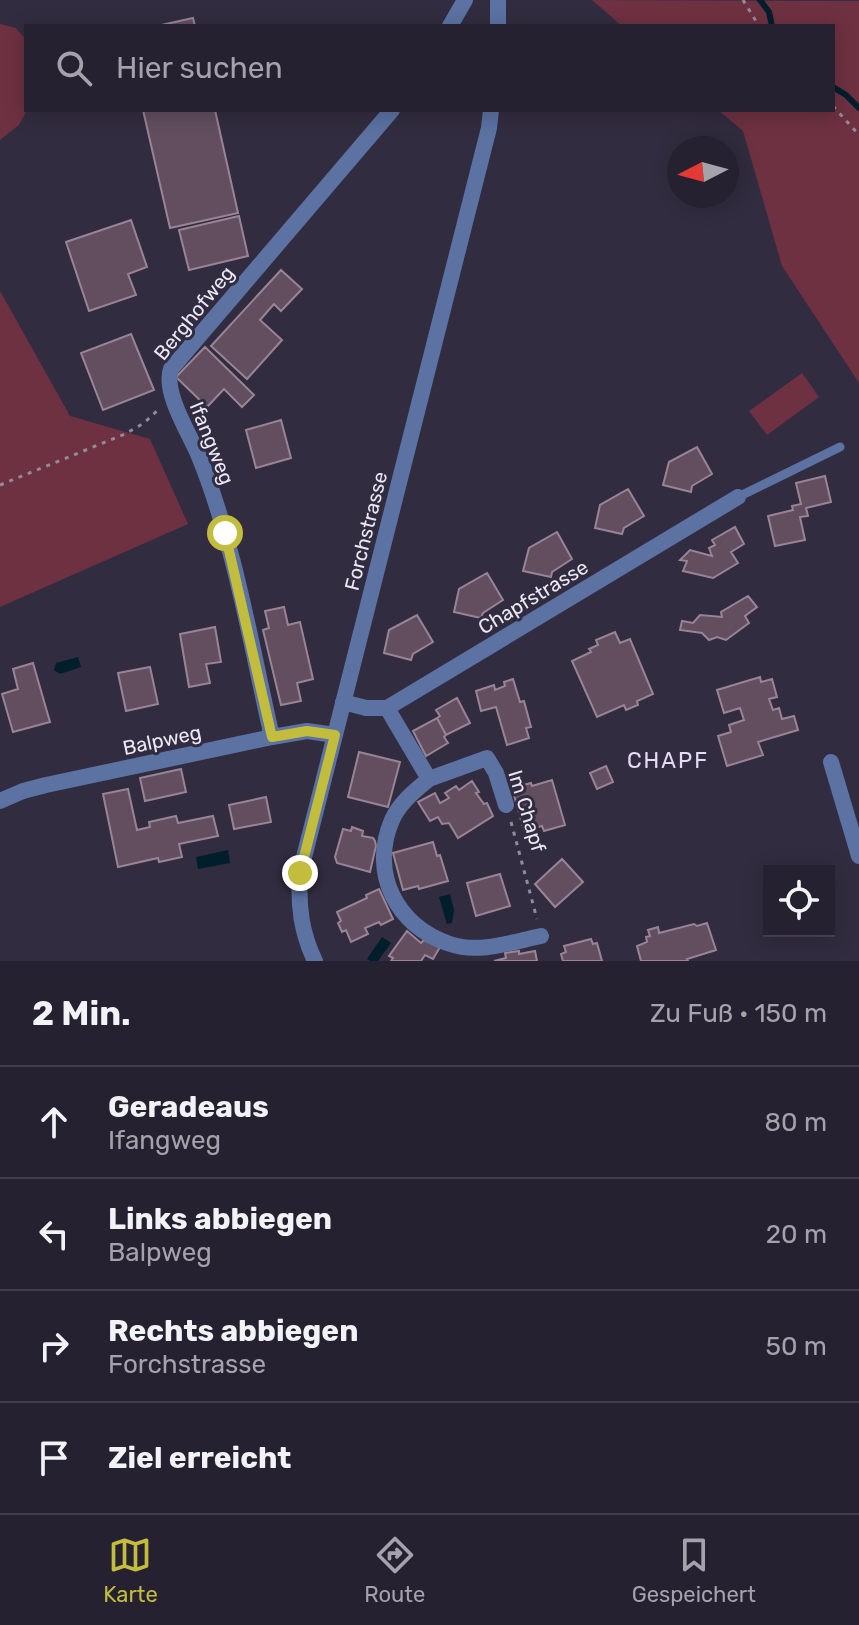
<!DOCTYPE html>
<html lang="de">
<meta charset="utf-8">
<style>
:root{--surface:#262130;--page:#322e3c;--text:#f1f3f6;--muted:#a4a3ab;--line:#423e4c;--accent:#c3bd3e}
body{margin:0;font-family:Rubik,sans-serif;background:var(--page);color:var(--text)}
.controls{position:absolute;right:24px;bottom:24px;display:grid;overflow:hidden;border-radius:0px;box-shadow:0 4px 20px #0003}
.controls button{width:72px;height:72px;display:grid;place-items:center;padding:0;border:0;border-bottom:2px solid var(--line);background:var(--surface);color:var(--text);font:40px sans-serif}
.compass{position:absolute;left:667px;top:136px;width:72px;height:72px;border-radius:50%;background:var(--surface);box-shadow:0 4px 20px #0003;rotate:264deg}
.stop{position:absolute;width:24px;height:24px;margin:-18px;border:6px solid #c3bd3e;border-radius:50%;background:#fff}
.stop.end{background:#c3bd3e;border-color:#fff;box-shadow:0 2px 8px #0008}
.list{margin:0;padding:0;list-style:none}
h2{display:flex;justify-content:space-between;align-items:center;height:104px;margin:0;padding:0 32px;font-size:34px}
h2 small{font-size:26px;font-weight:400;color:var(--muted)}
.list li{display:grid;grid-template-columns:52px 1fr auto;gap:24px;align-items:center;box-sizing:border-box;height:112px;padding:0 32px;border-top:2px solid var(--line)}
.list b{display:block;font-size:30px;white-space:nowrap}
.list p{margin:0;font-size:26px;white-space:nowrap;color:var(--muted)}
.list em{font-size:26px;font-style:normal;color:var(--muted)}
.icon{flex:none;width:44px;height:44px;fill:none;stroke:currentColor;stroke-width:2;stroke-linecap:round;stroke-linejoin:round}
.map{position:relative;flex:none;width:859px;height:961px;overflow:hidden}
.search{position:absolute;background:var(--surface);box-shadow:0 4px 20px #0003;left:24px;right:24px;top:24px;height:88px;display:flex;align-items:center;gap:20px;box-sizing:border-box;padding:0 28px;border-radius:0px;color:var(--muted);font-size:30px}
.sheet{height:552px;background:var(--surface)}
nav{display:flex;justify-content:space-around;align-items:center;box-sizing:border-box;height:112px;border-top:2px solid var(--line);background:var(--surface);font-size:22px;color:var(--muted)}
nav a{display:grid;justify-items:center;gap:4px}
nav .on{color:var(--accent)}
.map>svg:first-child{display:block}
.green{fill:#6e3141}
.water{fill:#001e2c}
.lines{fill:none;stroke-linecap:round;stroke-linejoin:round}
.stream{stroke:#001e2c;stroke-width:6}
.building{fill:#624e5f;stroke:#998496;stroke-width:2}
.path{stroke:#918c9d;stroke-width:3;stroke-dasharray:4 6;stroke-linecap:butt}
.lane{stroke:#5b72a2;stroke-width:9}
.street{stroke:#5b72a2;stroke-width:16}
.route{stroke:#c3bd3e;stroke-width:10}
.labels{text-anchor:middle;stroke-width:6;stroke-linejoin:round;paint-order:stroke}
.street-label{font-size:20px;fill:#ebe8f5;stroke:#322c40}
.neighbourhood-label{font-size:22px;letter-spacing:2px;fill:#e3dcf6;stroke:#322c40}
</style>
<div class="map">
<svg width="859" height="961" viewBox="0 0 859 961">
<rect width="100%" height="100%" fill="#322c40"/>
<path class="green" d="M592,0l267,1v382l-77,-117 -39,-135 -25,-21h115v-84h-211z
M0,24l16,4 10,12 1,70 -8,15 -19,15z
M0,291l70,125 80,23 38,85 -188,83z
M802,373l17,24 -52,38 -18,-24z"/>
<path class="water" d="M78,657l3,10 -21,7 -6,-4 2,-7z
M228,850l2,13 -32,6 -2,-12z
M450,894l4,16 -2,13 -5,1 -8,-27z
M382,937l9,6 -13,18h-8l-3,-2z"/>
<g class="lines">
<path class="stream" d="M760,0l9,12 3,14
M833,87l13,8 13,13"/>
</g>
<path class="building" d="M193,18l2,8h-38z
M143,110h72l23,103 -68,15z
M239,216l9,40 -59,14 -10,-40z
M131,220l16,47 -19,7 8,21 -47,16 -23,-69z
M281,270l21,19 -21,22 -7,-7 -14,16 22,20 -35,39 -36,-33z
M131,334l23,56 -51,20 -22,-57z
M205,347l49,48 -12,12 -18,-18 -17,18 -31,-30z
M281,420l10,38 -35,10 -10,-38z
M697,447l15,27 -20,12 -1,6 -28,-7 6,-23z
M825,476l6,26 -25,6 2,8 -8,1 5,23 -30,6 -7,-30 25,-6 -1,-4 9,-2 -5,-21z
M628,489l16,27 -20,12 -2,6 -27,-6 5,-23z
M735,527l9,17 -13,8 7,11 -25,15 -30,-7 4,-10 -7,-1 10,-10 22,6 -3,-8 6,-3 -3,-5z
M557,532l15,27 -20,13 -1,5 -28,-6 6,-23z
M487,573l16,27 -20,13 -2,5 -27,-6 5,-23z
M748,596l9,11 -12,9 4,7 -23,17 -9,-3 -8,3 -7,-7 -22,-3 2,-9 11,2 7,-8 22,2 -1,-5z
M284,607l4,18 12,-3 13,57 -16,4 4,18 -20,4 -18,-75 6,-2 -4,-17z
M417,615l16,27 -20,12 -2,6 -27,-7 5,-23z
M215,627l6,35 -15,2 4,19 -21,4 -9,-53z
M615,632l5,11 10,-4 23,55 -16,7 1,4 -12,5 -2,-5 -27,12 -25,-56 19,-9 -2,-3 9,-4 -2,-5z
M33,663l17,59 -37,10 -11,-38 16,-5 -5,-20z
M150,667l8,37 -32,7 -8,-38z
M760,677l1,5 11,-3 5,18 -8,2 4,11 6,-2 3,11 12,-3 4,14 -40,12 5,13 -36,11 -9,-30 13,-4 -2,-7 15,-5 -4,-12 -16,5 -7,-23z
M513,679l7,23 4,-1 7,26 -5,1 3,10 -22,7 -11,-38 -15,4 -5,-20 18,-6 1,5 10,-4 -1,-4z
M457,698l13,25 -24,12 -9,-17 3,-2 -4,-6z
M437,718l9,17 -2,2 4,6 -22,13 -13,-25z
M359,752l41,10 -12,45 -40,-10z
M606,766l7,16 -16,7 -7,-16z
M181,769l5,23 -41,9 -5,-23z
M552,780l13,45 -21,6 -2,-5 -18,5 -12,-43 19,-5 1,3z
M472,781l7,11 -3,1 8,11 3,-1 6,13 -35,22 -9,-15 -7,1 -4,-7 -8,4 -12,-19 17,-9 5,10 9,-5 -4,-5 11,-7 3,4z
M128,789l9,41 13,-3 -1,-5 27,-6 2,7 35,-7 5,20 -39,8 3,13 -23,5 -1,-4 -40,9 -15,-73z
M266,797l5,25 -37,7 -5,-24z
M352,827l11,4 -1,5 11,2 2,3 1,5 -6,26 -33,-9 -2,-6 8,-28 8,2z
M433,842l4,14 3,-1 8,26 -29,8 -1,-3 -15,4 -10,-37z
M562,859l21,23 -28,25 -20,-23z
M500,874l10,32 -34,10 -9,-33z
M379,889l14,30 -12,6 -2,-3 -14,6 3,6 -17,8 -5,-12 -4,2 -4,-9 3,-2 -4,-9 30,-14 -1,-3z
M707,923l9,27 -29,9 1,2h-47l-4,-15 10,-4 -1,-5 4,-1 -2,-6 10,-3 1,6 35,-9 3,2z
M407,931l14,12 3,-3 16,7 -7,12 -8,-4 -4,6h-30l2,-3 -4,-2z
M591,939l2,5 4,-1 5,18h-39l-2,-7 5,-2 -2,-6z
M519,951v3l16,-3 2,10h-43l12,-3 -1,-5z"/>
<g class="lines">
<path class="path" d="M743,0l16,26
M833,106l26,29
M0,485l125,-51 19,-11 14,-13
M511,822l26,97"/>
<path class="lane" d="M738,497l102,-50"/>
<path class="street" d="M450,26l15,-26
M498,26v-26
M343,702l23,6h21l351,-211
M387,708l42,71c-14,12 -29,23 -37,41 -23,53 5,107 58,124 29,10 62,-2 91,-8
M272,737c-21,-92 -38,-196 -74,-283 -10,-23 -35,-62 -27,-85l221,-259
M831,762l28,94
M429,779l58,-21 9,15 10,32
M0,801l23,-10 23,-6 226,-48 35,-6 28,4
M315,961c-14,-29 -17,-56 -15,-88l189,-745 2,-18"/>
</g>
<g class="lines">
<path class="route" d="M225,533l47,204 35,-6 28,4 -35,138"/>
</g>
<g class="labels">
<g class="street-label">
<text transform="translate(194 313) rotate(-51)" y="7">Berghofweg</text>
<text transform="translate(212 443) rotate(68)" y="7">Ifangweg</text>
<text transform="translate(366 531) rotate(-76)" y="7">Forchstrasse</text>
<text transform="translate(533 597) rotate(-31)" y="7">Chapfstrasse</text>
<text transform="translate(162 740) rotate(-12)" y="7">Balpweg</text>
<text transform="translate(527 811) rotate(73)" y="7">Im Chapf</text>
</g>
<g class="neighbourhood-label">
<text x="668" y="768">CHAPF</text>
</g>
</g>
</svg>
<div class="controls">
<button><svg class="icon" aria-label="locate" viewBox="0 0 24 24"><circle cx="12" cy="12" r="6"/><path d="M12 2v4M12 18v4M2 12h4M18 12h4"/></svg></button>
</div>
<svg class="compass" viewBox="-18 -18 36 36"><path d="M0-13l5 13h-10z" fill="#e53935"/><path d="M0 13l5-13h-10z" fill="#a4a3ab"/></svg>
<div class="stop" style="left:225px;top:533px"></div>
<div class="stop end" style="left:300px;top:873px"></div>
<div class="search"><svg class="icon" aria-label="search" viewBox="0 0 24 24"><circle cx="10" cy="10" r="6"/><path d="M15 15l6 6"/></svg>Hier suchen</div>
</div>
<section class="sheet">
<h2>2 Min.<small>Zu Fuß · 150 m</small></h2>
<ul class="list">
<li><svg class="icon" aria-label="ahead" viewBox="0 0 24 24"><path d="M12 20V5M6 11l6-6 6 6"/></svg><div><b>Geradeaus</b><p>Ifangweg</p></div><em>80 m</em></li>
<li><svg class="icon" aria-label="left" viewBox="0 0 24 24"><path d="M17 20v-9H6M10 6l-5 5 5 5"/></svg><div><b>Links abbiegen</b><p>Balpweg</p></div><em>20 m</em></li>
<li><svg class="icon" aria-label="right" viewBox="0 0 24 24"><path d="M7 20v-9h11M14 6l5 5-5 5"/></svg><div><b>Rechts abbiegen</b><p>Forchstrasse</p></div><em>50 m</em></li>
<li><svg class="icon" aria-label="arrive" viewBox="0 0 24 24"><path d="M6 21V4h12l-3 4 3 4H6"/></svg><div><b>Ziel erreicht</b></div></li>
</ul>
</section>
<nav>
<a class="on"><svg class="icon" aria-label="map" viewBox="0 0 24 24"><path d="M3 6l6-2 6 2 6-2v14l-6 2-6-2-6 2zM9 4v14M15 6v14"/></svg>Karte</a>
<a><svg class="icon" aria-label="directions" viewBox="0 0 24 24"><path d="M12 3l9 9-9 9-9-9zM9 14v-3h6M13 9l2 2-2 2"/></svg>Route</a>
<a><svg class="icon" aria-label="saved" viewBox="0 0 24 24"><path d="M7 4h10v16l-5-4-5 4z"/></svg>Gespeichert</a>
</nav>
